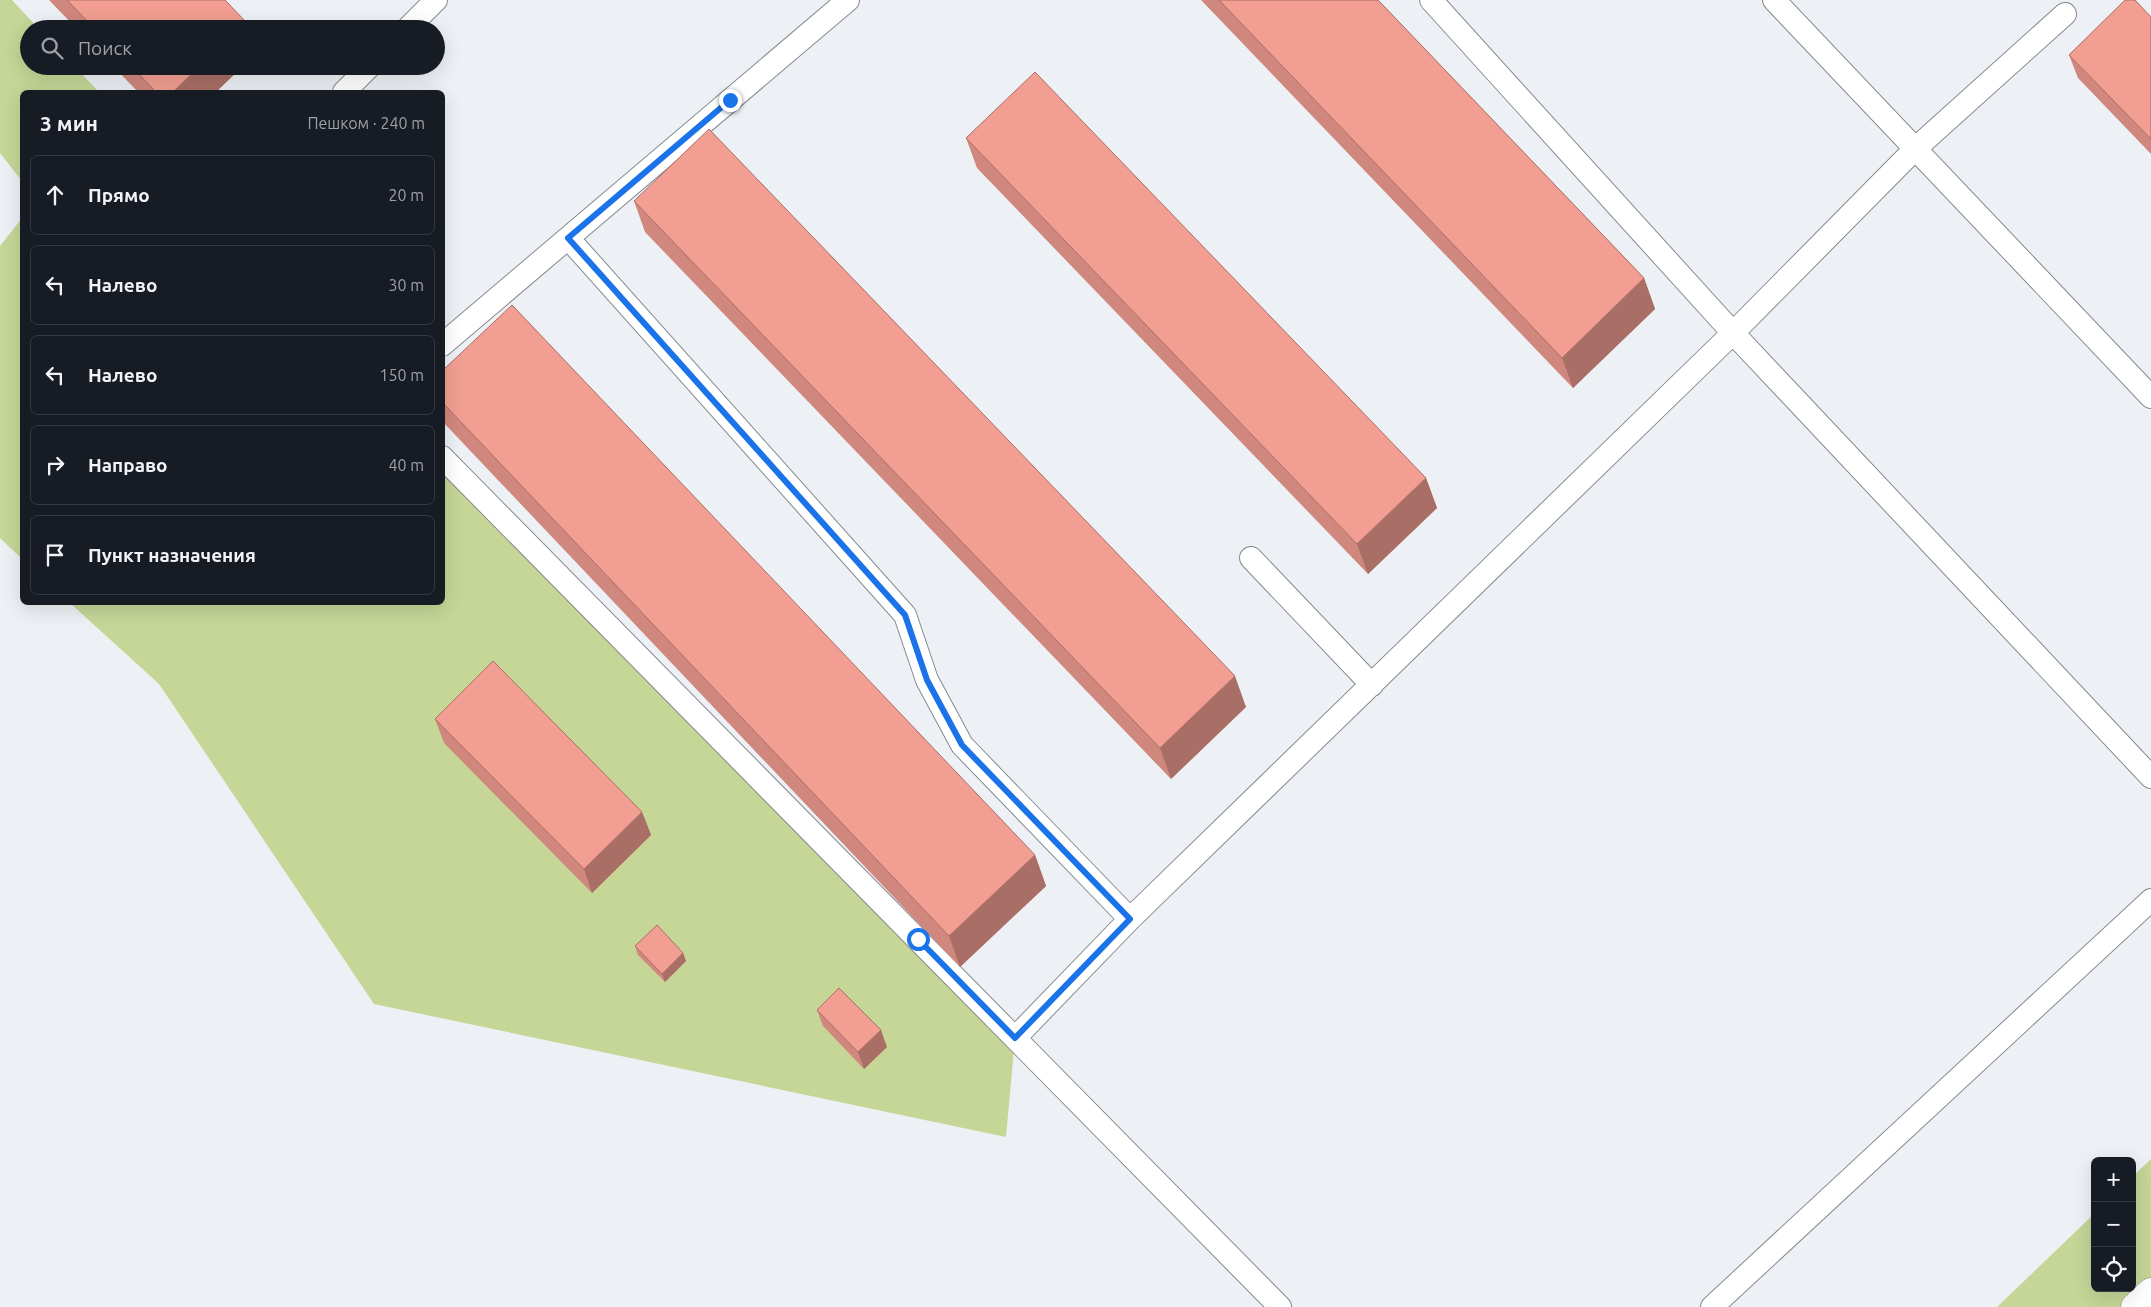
<!DOCTYPE html>
<html lang="ru">
<meta charset="utf-8">
<style>
:root{--surface:#171b24;--page:#20242c;--text:#f1f3f6;--muted:#9ea1a6;--line:#363941}
body{margin:0;font-family:Ubuntu,sans-serif;background:var(--page);color:var(--text)}
.controls{position:absolute;right:15px;bottom:15px;display:grid;overflow:hidden;border-radius:8px;box-shadow:0 5px 20px #0002}
.controls button{width:45px;height:45px;display:grid;place-items:center;padding:0;border:0;border-bottom:1px solid var(--line);background:var(--surface);color:var(--text);font:25px sans-serif}
.stop{position:absolute;width:15px;height:15px;margin:-11px;border:4px solid #1a73e8;border-radius:50%;background:#fff}
.stop.end{background:#1a73e8;border-color:#fff;box-shadow:0 1px 5px #0008}
.list{margin:0;padding:0;list-style:none}
h2{display:flex;justify-content:space-between;align-items:center;height:65px;margin:0;padding:0 20px;font-size:21px}
h2 small{font-size:16px;font-weight:400;color:var(--muted)}
.list li{display:grid;grid-template-columns:32px 1fr auto;gap:15px;align-items:center;box-sizing:border-box;height:80px;margin:0 10px 10px;padding:0 10px;border:1px solid var(--line);border-radius:8px}
.list b{display:block;font-size:19px;white-space:nowrap}
.list em{font-size:16px;font-style:normal;color:var(--muted)}
.icon{flex:none;width:28px;height:28px;fill:none;stroke:currentColor;stroke-width:2;stroke-linecap:round;stroke-linejoin:round}
.map{position:relative;flex:none;width:2151px;height:1307px;overflow:hidden}
.search{position:absolute;background:var(--surface);box-shadow:0 5px 20px #0002;left:20px;top:20px;width:425px;height:55px;display:flex;align-items:center;gap:12px;box-sizing:border-box;padding:0 18px;border-radius:28px;color:var(--muted);font-size:19px}
.panel{position:absolute;background:var(--surface);box-shadow:0 5px 20px #0002;left:20px;top:90px;width:425px;height:515px;border-radius:8px}
.map>svg:first-child{display:block}
.green{fill:#c5d697}
.lines{fill:none;stroke-linecap:round;stroke-linejoin:round}
.lane-casing{stroke:#86898d;stroke-width:24}
.street-casing{stroke:#86898d;stroke-width:29}
.lane{stroke:#fff;stroke-width:22}
.street{stroke:#fff;stroke-width:28}
.wall{fill:#d0887e}
.shaded-wall{fill:#a96f66}
.building{fill:#f29e92;stroke:#a96f66}
.route{stroke:#1a73e8;stroke-width:6}
</style>
<div class="map">
<svg width="2151" height="1307" viewBox="0 0 2151 1307">
<rect width="100%" height="100%" fill="#edf1f5"/>
<path class="green" d="M0,0h12l27,29h-10v37h45l25,26h-77v89l-22,-28z
M22,218v341l-22,-21v-292z
M443,457l572,581 -9,99 -632,-133 -215,-320 -89,-81 372,-1z
M2151,1159v133l-16,15h-138l98,-94v75h37v-111z"/>
<g class="lines">
<g class="lane-casing">
<path id="lane" d="M1431,0l302,333 418,444
M1774,0l377,397
M407,29l29,-29
M344,92l26,-26
M568,238l337,377 22,65 35,65 168,174
M442,345l406,-345
M442,457l838,850
M1251,558l121,127
M1015,1038l115,-119 603,-586 182,-184 150,-135
M1712,1307l439,-407"/>
</g>
<g class="street-casing">
<path id="street" d="M2135,1307l16,-15"/>
</g>
<use href="#lane" class="lane"/>
<use href="#street" class="street"/>
</g>
<path class="wall" d="M49,0h176l23,29h-171z
M1201,0h177l266,278 11,31 -82,79z
M2151,17v137l-73,-76 -9,-23z
M113,66h130l-27,26h-78z
M966,138l460,340 11,30 -69,66 -391,-406z
M634,201l612,506 -75,72 -526,-547z
M442,371l593,484 11,31 -86,81 -518,-546z
M435,719l207,93 9,23 -59,58 -148,-150z
M635,946l48,7 3,8 -21,21 -27,-27z
M817,1010l70,37 -23,22 -41,-43z"/>
<path class="shaded-wall" d="M246,22l2,7h-9z
M200,66h43l-27,26h-43z
M1644,278l11,31 -82,79 -11,-30z
M1426,478l11,30 -69,66 -11,-30z
M1235,676l11,31 -75,72 -11,-31z
M642,812l9,23 -59,58 -8,-24z
M1035,855l11,31 -86,81 -11,-31z
M683,953l3,8 -21,21 -3,-8z
M881,1030l6,17 -23,22 -6,-17z"/>
<path class="building" d="M67,0h158l21,22 -7,7h-144z
M1219,0h159l266,278 -82,80z
M2125,0h10l16,17v122l-82,-84z
M131,66h69l-27,26h-17z
M1035,72l391,406 -69,66 -391,-406z
M709,129l526,547 -75,72 -526,-547z
M512,305l523,550 -86,81 -507,-534v-31z
M493,661l149,151 -58,57 -149,-150z
M657,925l26,28 -21,21 -27,-28z
M839,988l42,42 -23,22 -41,-42z"/>
<g class="lines">
<path class="route" d="M730,100l-162,138 337,377 22,65 35,65 168,174 -115,119 -97,-99"/>
</g>
</svg>
<div class="controls">
<button>+</button>
<button>−</button>
<button><svg class="icon" aria-label="locate" viewBox="0 0 24 24"><circle cx="12" cy="12" r="6"/><path d="M12 2v4M12 18v4M2 12h4M18 12h4"/></svg></button>
</div>
<div class="stop" style="left:918px;top:939px"></div>
<div class="stop end" style="left:730px;top:100px"></div>
<div class="search"><svg class="icon" aria-label="search" viewBox="0 0 24 24"><circle cx="10" cy="10" r="6"/><path d="M15 15l6 6"/></svg>Поиск</div>
<section class="panel">
<h2>3 мин<small>Пешком · 240 m</small></h2>
<ul class="list">
<li><svg class="icon" aria-label="ahead" viewBox="0 0 24 24"><path d="M12 20V5M6 11l6-6 6 6"/></svg><div><b>Прямо</b></div><em>20 m</em></li>
<li><svg class="icon" aria-label="left" viewBox="0 0 24 24"><path d="M17 20v-9H6M10 6l-5 5 5 5"/></svg><div><b>Налево</b></div><em>30 m</em></li>
<li><svg class="icon" aria-label="left" viewBox="0 0 24 24"><path d="M17 20v-9H6M10 6l-5 5 5 5"/></svg><div><b>Налево</b></div><em>150 m</em></li>
<li><svg class="icon" aria-label="right" viewBox="0 0 24 24"><path d="M7 20v-9h11M14 6l5 5-5 5"/></svg><div><b>Направо</b></div><em>40 m</em></li>
<li><svg class="icon" aria-label="arrive" viewBox="0 0 24 24"><path d="M6 21V4h12l-3 4 3 4H6"/></svg><div><b>Пункт назначения</b></div></li>
</ul>
</section>
</div>
